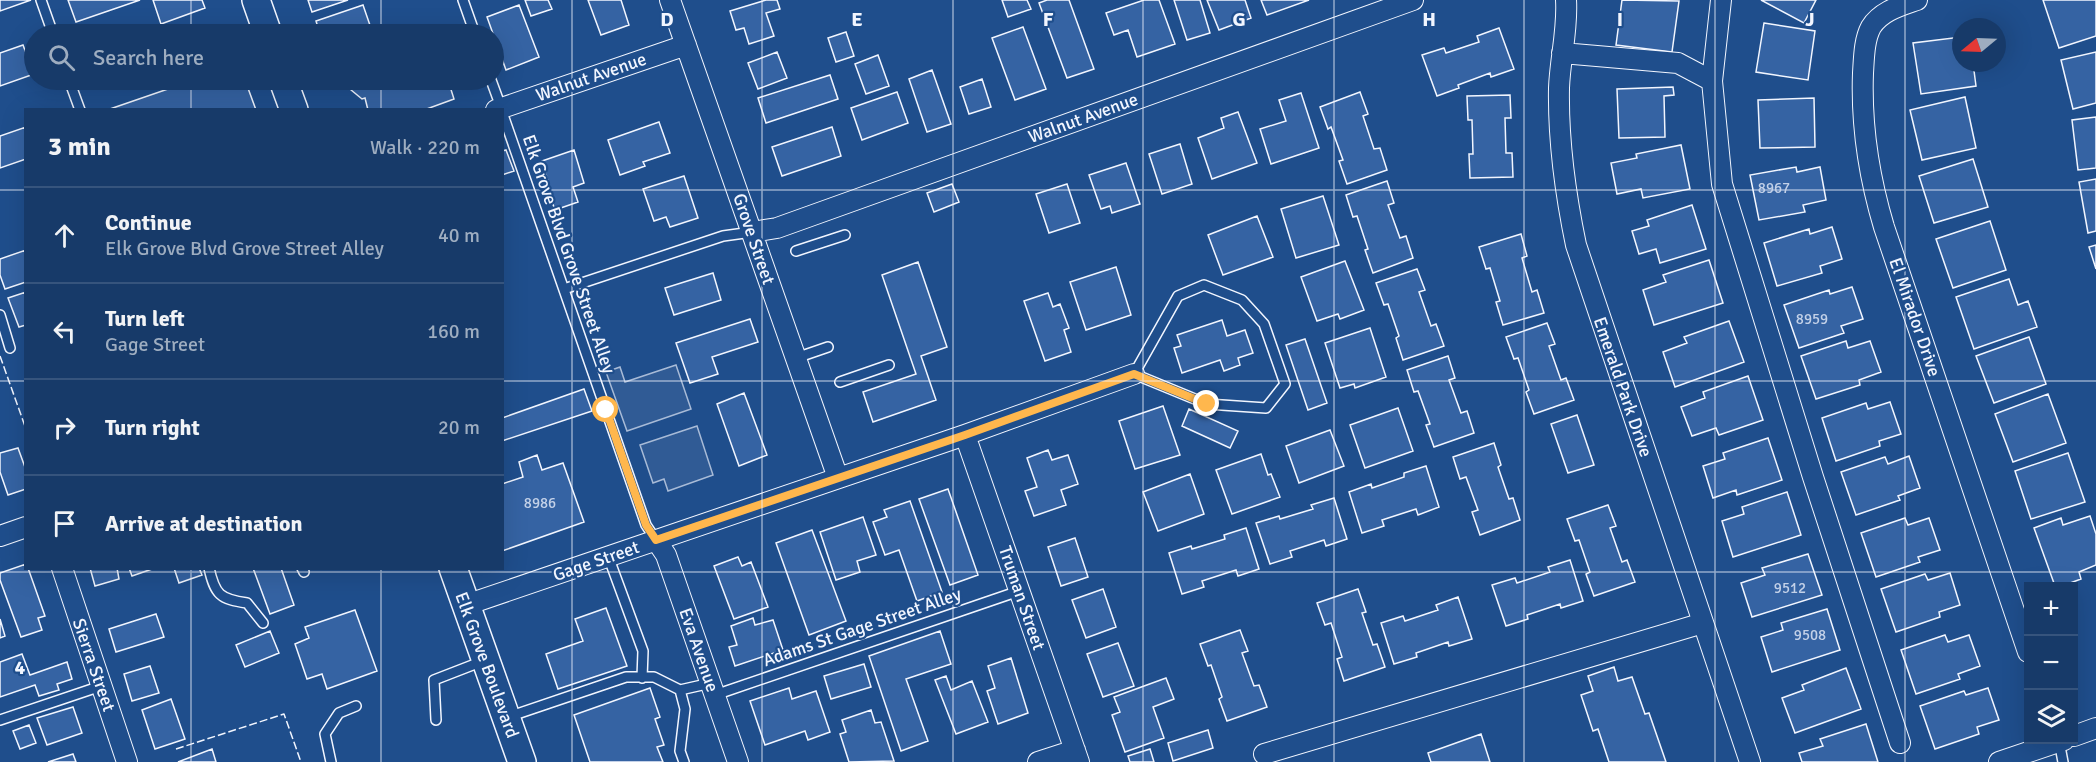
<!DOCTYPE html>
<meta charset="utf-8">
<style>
:root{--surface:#173a69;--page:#244571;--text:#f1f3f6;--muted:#9eadc0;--line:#36547d}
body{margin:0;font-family:Signika,sans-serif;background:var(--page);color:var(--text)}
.controls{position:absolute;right:18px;bottom:18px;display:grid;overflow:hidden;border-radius:0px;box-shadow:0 6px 24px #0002}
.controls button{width:54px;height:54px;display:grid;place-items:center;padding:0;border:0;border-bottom:2px solid var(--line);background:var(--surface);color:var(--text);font:30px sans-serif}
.compass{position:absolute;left:1952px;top:18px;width:54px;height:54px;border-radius:50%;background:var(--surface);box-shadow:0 6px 24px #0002;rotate:251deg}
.stop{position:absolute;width:18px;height:18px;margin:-14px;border:4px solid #ffb74d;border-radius:50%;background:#fff}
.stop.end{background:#ffb74d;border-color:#fff;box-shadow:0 2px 6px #0008}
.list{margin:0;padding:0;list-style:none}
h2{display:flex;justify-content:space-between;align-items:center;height:78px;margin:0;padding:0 24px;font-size:26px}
h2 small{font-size:20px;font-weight:400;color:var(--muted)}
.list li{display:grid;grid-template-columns:39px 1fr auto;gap:18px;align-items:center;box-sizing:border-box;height:96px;padding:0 24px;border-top:2px solid var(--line)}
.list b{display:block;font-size:22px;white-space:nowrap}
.list p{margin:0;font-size:20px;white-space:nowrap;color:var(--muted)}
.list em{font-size:20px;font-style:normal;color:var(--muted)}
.icon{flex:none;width:33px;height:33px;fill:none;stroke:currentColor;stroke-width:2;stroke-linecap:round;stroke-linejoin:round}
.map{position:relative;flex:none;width:2096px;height:762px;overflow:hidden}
.search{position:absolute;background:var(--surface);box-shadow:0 6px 24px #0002;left:24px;top:24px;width:480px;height:66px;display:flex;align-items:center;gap:15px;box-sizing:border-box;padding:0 21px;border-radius:33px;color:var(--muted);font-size:22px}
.panel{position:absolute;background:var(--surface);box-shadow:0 6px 24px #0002;left:24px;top:108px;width:480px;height:462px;border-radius:0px}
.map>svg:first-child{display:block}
.pitch{fill:#305b95;stroke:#a8bbd7;stroke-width:1.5}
.building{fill:#3563a3;stroke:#f2f6ff;stroke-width:1.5}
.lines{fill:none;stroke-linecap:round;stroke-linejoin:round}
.service-casing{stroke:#f2f6ff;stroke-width:12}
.minor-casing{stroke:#f2f6ff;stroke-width:22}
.secondary-casing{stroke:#f2f6ff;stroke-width:30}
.service{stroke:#1f4e8c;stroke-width:9}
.minor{stroke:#1f4e8c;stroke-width:20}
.secondary{stroke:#1f4e8c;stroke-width:27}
.fence{stroke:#f2f6ff;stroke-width:1.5;stroke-dasharray:8 3;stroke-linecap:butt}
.route{stroke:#ffb74d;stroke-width:8}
.grid{fill:none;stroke:#f2f6ff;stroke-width:1.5;stroke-opacity:0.55}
.labels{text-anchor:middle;stroke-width:4.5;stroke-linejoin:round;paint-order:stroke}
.number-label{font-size:15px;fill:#c3d1e8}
.street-label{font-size:18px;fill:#f2f6ff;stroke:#1f4e8c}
.grid-label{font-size:20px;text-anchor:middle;font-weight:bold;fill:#f2f6ff;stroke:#1f4e8c;stroke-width:4.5;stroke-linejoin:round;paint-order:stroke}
</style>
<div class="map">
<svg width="2096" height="762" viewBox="0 0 2096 762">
<rect width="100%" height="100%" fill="#1f4e8c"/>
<path class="pitch" d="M676,365l15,44 -64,22 -21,-59 14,-5 5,15z
M697,426l16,49 -45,16 -4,-12 -11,4 -13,-38z"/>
<path class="building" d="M0,0h31l-31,11z
M68,0h72l-64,22z
M153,0h49l3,8 -44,16z
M308,0h40l-36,12z
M525,0h23l4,9 -21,7z
M588,0h33l8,25 -28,10z
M766,0h11l3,9 -14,4 8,23 -25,8 -5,-16 -8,2 -6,-19z
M1002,0h25l4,9 -23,8z
M1047,0h22l25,69 -27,9 -28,-75z
M1144,0h15l16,44 -38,13 -9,-27 -14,5 -8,-22z
M1174,0h26l10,33 -23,7z
M1207,0h38l6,18 -32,12z
M1261,0h48l-42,15z
M1622,0l57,1 -7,51 -56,-7z
M1761,0h55l-12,23z
M2043,0h53v36l-37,12z
M363,5l10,29h-53l-4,-13z
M519,5l20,52 -33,13 -19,-53z
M1764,23l51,8 -7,49 -52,-8z
M1023,27l23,62 -31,11 -23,-62z
M1499,28l15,41 -23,8 -1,-4 -32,12 1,3 -22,8 -15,-41 22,-7 2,5 33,-11 -2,-6z
M846,32l8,24 -18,6 -8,-24z
M1961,37v26h12l3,23 -55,8 -8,-51z
M23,45l11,29 -34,12v-33z
M777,52l10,26 -29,11 -10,-26z
M2096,52v51l-23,6 -12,-49z
M878,55l11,31 -23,8 -11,-30z
M932,70l19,54 -24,8 -18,-53z
M830,75l8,24 -72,24 -8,-25z
M982,79l9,28 -22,7 -9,-27z
M194,80h51l11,30h-149z
M339,80h109l6,19 -30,11h-56l-3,-12 -3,1z
M1673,87l1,8 -10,1 1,41 -46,1 -2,-49z
M897,92l11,31 -46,17 -11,-32z
M1360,92l8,22 -5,2 11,33 6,-1 7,22 -40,14 -8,-23 4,-1 -12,-33 -3,2 -8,-22z
M1301,93l18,55 -48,16 -11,-35 26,-8 -7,-21z
M1510,95l1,23h-6l1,35h6l1,24 -43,1 -1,-24h4l-1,-34h-4l-1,-24z
M1965,97l11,51 -54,12 -12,-50z
M1814,98l1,49 -55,1 -2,-48z
M1238,112l19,51 -45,16 -14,-41 26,-10 -3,-10z
M2096,117v51l-18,2 -6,-50z
M659,122l11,31 -27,9 2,4 -25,9 -12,-35z
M26,127v32l-26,9v-32z
M832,127l9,29 -59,20 -10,-29z
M1180,144l12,40 -30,10 -13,-40z
M1681,145l9,44 -47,9 -2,-9 -24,5 -6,-31 26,-5 -1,-4z
M506,150l8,21 -12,4v-24z
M574,150l10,33 -11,4 5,15 -23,8 -10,-28 3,-1 -6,-20z
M1973,159l15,48 -54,16 -15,-47z
M1126,163l14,41 -28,9 -2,-7 -9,3 -12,-34z
M1796,167l1,5 23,-5 6,33 -23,5 2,7 -46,8 -9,-45z
M684,176l14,42 -28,9 -4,-10 -12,4 -11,-32z
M2096,179v52l-8,2 -9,-51z
M1387,181l7,22 -6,2 12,33 6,-2 7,22 -40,15 -8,-23 3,-1 -11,-33 -4,1 -7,-22z
M952,184l7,18 -25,10 -7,-19z
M1067,184l13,39 -31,10 -13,-39z
M1323,196l16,49 -43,13 -15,-49z
M1692,205l14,44 -46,14 -4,-14 -17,5 -7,-23 17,-5 -2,-6z
M1257,216l16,41 -50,18 -15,-40z
M1990,221l16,49 -53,18 -17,-49z
M1832,227l10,32 -22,7 2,7 -45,13 -13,-43 45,-14 1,5z
M1521,234l6,22 -5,2 10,34 5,-2 7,23 -41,12 -7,-23 4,-1 -10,-33 -4,1 -7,-22z
M2096,245v24l-7,-22z
M26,250v32l-21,7 -5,-14v-16z
M1709,260l14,43 -69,22 -11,-35 23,-8 -3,-7z
M1345,261l19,49 -24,9 -2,-5 -21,7 -16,-44z
M918,262l29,85 -26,9 15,44 -63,22 -10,-30 53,-18 -34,-99z
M1116,267l15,48 -45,15 -16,-48z
M1417,269l8,21 -6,2 12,34 5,-2 8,22 -41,14 -7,-22 3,-2 -11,-32 -4,1 -8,-22z
M713,273l8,27 -47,15 -9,-27z
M2009,279l9,26 10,-4 9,26 -63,22 -18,-52z
M1852,287l11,32 -22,7 3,7 -45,15 -15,-43 45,-15 1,4z
M26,292v33l-7,2 -11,-29z
M1048,293l5,14 7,-3 9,24 -5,2 7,22 -26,9 -21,-60z
M750,319l8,23 -46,15 6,17 -28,9 -14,-40z
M1222,320l5,16 18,-6 8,23 -15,5 2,7 -16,6 -4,-11 -38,13 -8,-25 7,-2 -4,-11z
M1729,321l15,41 -69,25 -12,-35 24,-9 -3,-6z
M1547,323l8,21 -6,2 12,34 5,-2 8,22 -40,14 -8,-22 3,-2 -11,-32 -4,1 -8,-22z
M1370,328l16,49 -31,11 -1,-4 -14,4 -15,-45z
M2029,337l17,47 -52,19 -18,-47z
M1305,339l22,64 -19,7 -22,-65z
M1846,341l2,7 22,-7 11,31 -22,8 1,5 -44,14 -15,-43z
M1448,356l7,22 -6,2 12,33 6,-2 7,22 -40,14 -8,-22 4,-1 -12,-33 -4,1 -7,-22z
M1748,376l15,44 -44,15 -3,-7 -24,8 -11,-29 24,-9 -2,-6z
M584,389l8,22 -90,30v-23z
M744,393l23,62 -28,11 -22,-62z
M2048,394l18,49 -53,19 -18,-48z
M1890,402l11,32 -22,7 1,5 -44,15 -14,-43 44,-15 2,6z
M1163,406l17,49 -45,14 -16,-48z
M1398,408l15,43 -48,17 -15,-43z
M1189,409l49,22 -8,17 -48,-22z
M1577,415l17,50 -26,8 -17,-49z
M1330,430l14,36 -45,17 -13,-37z
M1768,438l14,42 -45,15 -1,-5 -23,8 -10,-32 22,-7 -2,-6z
M1494,443l7,22 -3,2 11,32 4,-1 7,22 -40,15 -8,-23 6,-2 -12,-33 -6,2 -7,-22z
M18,448l8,22v19l-18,6 -8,-23v-19z
M1048,450l4,10 16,-5 10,29 -17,6 5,15 -32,11 -9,-25 12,-4 -10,-29z
M2068,453l17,49 -54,17 -16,-48z
M1261,454l7,21 3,-1 9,23 -48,17 -16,-44z
M537,455l5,15 21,-7 21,59 -82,29v-67l21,-7 -4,-15z
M1909,456l11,32 -22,8 2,4 -44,15 -15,-43 44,-15 3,7z
M1426,466l13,41 -21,8 -2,-6 -34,11 2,6 -22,7 -13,-41 22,-8 1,4 32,-11v-4z
M1190,474l14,40 -46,17 -15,-39z
M948,489l30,86 -28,10 -31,-86z
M1787,492l14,43 -68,22 -11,-36 22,-7 -2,-7z
M1334,498l13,41 -21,7 -2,-6 -34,11 2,6 -22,7 -14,-41 23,-7 1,3 33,-10 -2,-4z
M910,501l32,91 -25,9 -18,-51 -14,5 -12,-33 14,-5 -3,-7z
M1608,505l8,21 -6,2 12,34 5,-2 8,22 -41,14 -8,-22 4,-2 -11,-32 -4,1 -8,-22z
M2090,516l6,18v31l-17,7 2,7 -19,7h-7l-21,-58 27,-10 2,7z
M863,517l13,38 -19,6 3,11 -24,8 -16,-48z
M1905,518l3,7 21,-7 11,32 -22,7 2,5 -44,15 -15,-44z
M1246,528l13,41 -21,7 -2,-6 -34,11 2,6 -22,7 -13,-41 22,-7 1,3 33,-10 -1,-4z
M812,530l34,91 -37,14 -33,-92z
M1075,538l13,39 -27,9 -13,-39z
M1808,554l14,41 -70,22 -11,-34 24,-8 -3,-7z
M738,557l4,9 9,-4 17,45 -34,12 -20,-53z
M1570,560l13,41 -22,7 -1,-4 -33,11 1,4 -22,7 -14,-41 23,-7 2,5 33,-11 -2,-5z
M26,564v4h2l17,48 -7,2 4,12 -21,7 -21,-57v-7z
M90,568h27l2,11 -24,7z
M129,568h26l-23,8z
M174,568h25l3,7 -23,8z
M253,568h28l13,37 -24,9z
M1950,573l10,32 -21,7 1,5 -44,15 -15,-43 44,-15 3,6z
M1103,589l13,38 -30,11 -14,-38z
M1358,589l8,23 -4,1 11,32 4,-1 8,23 -41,14 -7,-22 5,-2 -11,-34 -6,2 -8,-22z
M1458,597l14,42 -23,7 -1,-4 -32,11 1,4 -23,7 -13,-41 22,-7 2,5 33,-11 -2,-5z
M606,608l21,58 -69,23 -12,-35 37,-13 -8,-22z
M1827,609l13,41 -68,22 -11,-35 22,-7 -2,-7z
M355,610l22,61 -50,18 -5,-15 -15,5 -12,-35 14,-6 -4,-11z
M156,614l8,23 -48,15 -7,-23z
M753,618l2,7 18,-5 10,30 -48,16 -6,-19 8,-2 -6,-19z
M0,619l5,17 -5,2z
M1240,630l8,21 -6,2 12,33 5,-1 8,22 -40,14 -8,-22 3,-2 -11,-32 -3,1 -8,-22z
M270,631l9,22 -34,14 -9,-22z
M940,631l11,33 -45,15 22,62 -27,10 -32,-95z
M1945,635l3,7 21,-7 11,31 -22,8 2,5 -44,15 -15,-44z
M1118,643l16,43 -31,11 -16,-43z
M22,654l8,21 37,-13 5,17 -15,5 2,6 -20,6 -4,-11 -35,12v-35z
M1011,658l17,55 -30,11 -11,-33 8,-3 -7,-22z
M864,664l7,23 -40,12 -7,-23z
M150,666l9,27 -27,8 -8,-27z
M1614,667l4,14 14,-4 13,37 4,-1 17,49h-57l-11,-33 -5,2 -12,-36 12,-4 -5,-15z
M1846,668l15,41 -66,24 -13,-35 22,-8 -2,-5z
M946,676l5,14 21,-9 16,41 -32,12 -21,-54z
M1166,678l8,21 -21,8 11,31 -39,14 -13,-37 8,-3 -6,-15z
M650,688l10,29 -5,2 9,26 -7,2 6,15h-73l-16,-47z
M789,688l3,11 24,-8 14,41 -22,8 -3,-9 -40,14 -15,-44z
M1988,688l11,32 -22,7 2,7 -44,15 -15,-43 44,-15 2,4z
M171,699l14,40 -30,10 -13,-39z
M73,707l9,26 -35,12 -10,-27z
M871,710l4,13 6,-1 13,39 -45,1 -9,-28 6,-2 -4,-12z
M1866,724l12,38h-76l-3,-9 24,-7 -3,-7z
M29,725l7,18 -16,6 -7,-18z
M1208,730l5,18 -40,13 -5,-18z
M1481,734l9,28h-59l-3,-9z
M212,749l4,13h-38z
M1150,749l4,13h-24l-2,-6z
M73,754l3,8h-28z"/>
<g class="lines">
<g class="service-casing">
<path id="service" d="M41,0l12,34
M463,0l12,34
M69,80l11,30
M491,80l11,30
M502,112l144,413 10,15
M796,251l49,-16
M1204,285l38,15 22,24 21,60 -19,24 -59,-4 -73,-30 44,-78z
M564,289l159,-53 29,-4
M0,315l10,33
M796,358l32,-11
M840,382l49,-17
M608,556l35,95 -1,27
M209,568c6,27 11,31 38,35l16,20
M302,568l2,4
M715,695l304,-104
M508,717l118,-40h28l26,13
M0,720l101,-34
M436,720l-2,-40 49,-19
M2059,741l4,21
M331,762l-6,-28 14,-21 17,-7
M684,762l-4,-11 5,-42 -5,-19 31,-7"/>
</g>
<g class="minor-casing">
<path id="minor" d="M670,0l168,478
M1566,0c2,29 -6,59 -7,88 -1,54 6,104 17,157l174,517
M1721,0l-9,81 10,103 91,293 87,266
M1917,0c-17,6 -36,11 -46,27 -7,13 -7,31 -8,46 -2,53 6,104 21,154l144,425
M1562,53l116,10 34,18
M496,110l190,-65
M752,232l25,-4 636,-228
M965,435l114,327
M0,536l26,-9
M656,540l10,15 72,207
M62,568l65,194
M466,605l499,-170 169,-61
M2074,736l22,-8
M1264,754l439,-131
M1038,762l37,-12
M1999,762l65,-22"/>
</g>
<g class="secondary-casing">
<path id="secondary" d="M256,0l12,34
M283,80l11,30
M453,568l69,194"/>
</g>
<use href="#service" class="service"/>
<use href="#minor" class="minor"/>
<use href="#secondary" class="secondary"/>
<path class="fence" d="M0,356l26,73
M176,749l108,-35 17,48"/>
</g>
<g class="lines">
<path class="route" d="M606,410l40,115 10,15 309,-105 169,-61 73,30"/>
</g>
<path class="grid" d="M191,0v34M381,0v34M572,0v762M762,0v762M953,0v762M1143,0v762M1334,0v762M1524,0v762M1715,0v762M1905,0v762M191,80v30M381,80v30M0,190h26M502,190h1594M0,381h26M502,381h1594M191,568v194M381,568v194M0,572h2096"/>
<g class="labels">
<g class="number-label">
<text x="1774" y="193">8967</text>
<text x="1812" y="324">8959</text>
<text x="540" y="508">8986</text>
<text x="1790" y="593">9512</text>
<text x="1810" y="640">9508</text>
</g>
<g class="street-label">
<text transform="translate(591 77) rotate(-19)" y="6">Walnut Avenue</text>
<text transform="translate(1083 118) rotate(-20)" y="6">Walnut Avenue</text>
<text transform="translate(754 239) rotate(71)" y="6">Grove Street</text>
<text transform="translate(569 254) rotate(71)" y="6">Elk Grove Blvd Grove Street Alley</text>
<text transform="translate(1915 317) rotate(71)" y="6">El Mirador Drive</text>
<text transform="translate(1623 387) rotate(71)" y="6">Emerald Park Drive</text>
<text transform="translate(596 561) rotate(-19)" y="6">Gage Street</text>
<text transform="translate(1022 598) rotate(71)" y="6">Truman Street</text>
<text transform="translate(862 627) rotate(-19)" y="6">Adams St Gage Street Alley</text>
<text transform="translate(699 650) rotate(71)" y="6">Eva Avenue</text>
<text transform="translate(94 665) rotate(71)" y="6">Sierra Street</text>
<text transform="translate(487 665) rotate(70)" y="6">Elk Grove Boulevard</text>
</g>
</g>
<g class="grid-label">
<text x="667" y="26">D</text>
<text x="857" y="26">E</text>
<text x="1048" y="26">F</text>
<text x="1239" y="26">G</text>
<text x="1429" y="26">H</text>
<text x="1620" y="26">I</text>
<text x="1810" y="26">J</text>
<text x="20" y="674">4</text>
</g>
</svg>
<div class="controls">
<button>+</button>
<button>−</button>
<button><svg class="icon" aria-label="layers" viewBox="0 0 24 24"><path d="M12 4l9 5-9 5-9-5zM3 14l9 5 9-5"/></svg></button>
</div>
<svg class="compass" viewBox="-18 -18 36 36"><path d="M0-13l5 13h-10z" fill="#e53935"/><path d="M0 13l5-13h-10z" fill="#9eadc0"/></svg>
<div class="stop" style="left:606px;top:410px"></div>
<div class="stop end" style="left:1207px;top:404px"></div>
<div class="search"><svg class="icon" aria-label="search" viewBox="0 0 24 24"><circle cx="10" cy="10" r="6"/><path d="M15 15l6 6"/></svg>Search here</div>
<section class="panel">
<h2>3 min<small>Walk · 220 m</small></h2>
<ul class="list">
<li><svg class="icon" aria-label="ahead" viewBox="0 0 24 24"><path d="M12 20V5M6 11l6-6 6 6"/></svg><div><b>Continue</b><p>Elk Grove Blvd Grove Street Alley</p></div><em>40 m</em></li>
<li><svg class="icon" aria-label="left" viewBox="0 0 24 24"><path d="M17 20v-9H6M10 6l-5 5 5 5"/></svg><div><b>Turn left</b><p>Gage Street</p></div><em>160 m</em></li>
<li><svg class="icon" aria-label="right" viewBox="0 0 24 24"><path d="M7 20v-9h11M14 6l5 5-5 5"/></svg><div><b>Turn right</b></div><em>20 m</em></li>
<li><svg class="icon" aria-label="arrive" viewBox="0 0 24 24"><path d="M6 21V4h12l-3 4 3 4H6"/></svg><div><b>Arrive at destination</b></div></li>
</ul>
</section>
</div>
